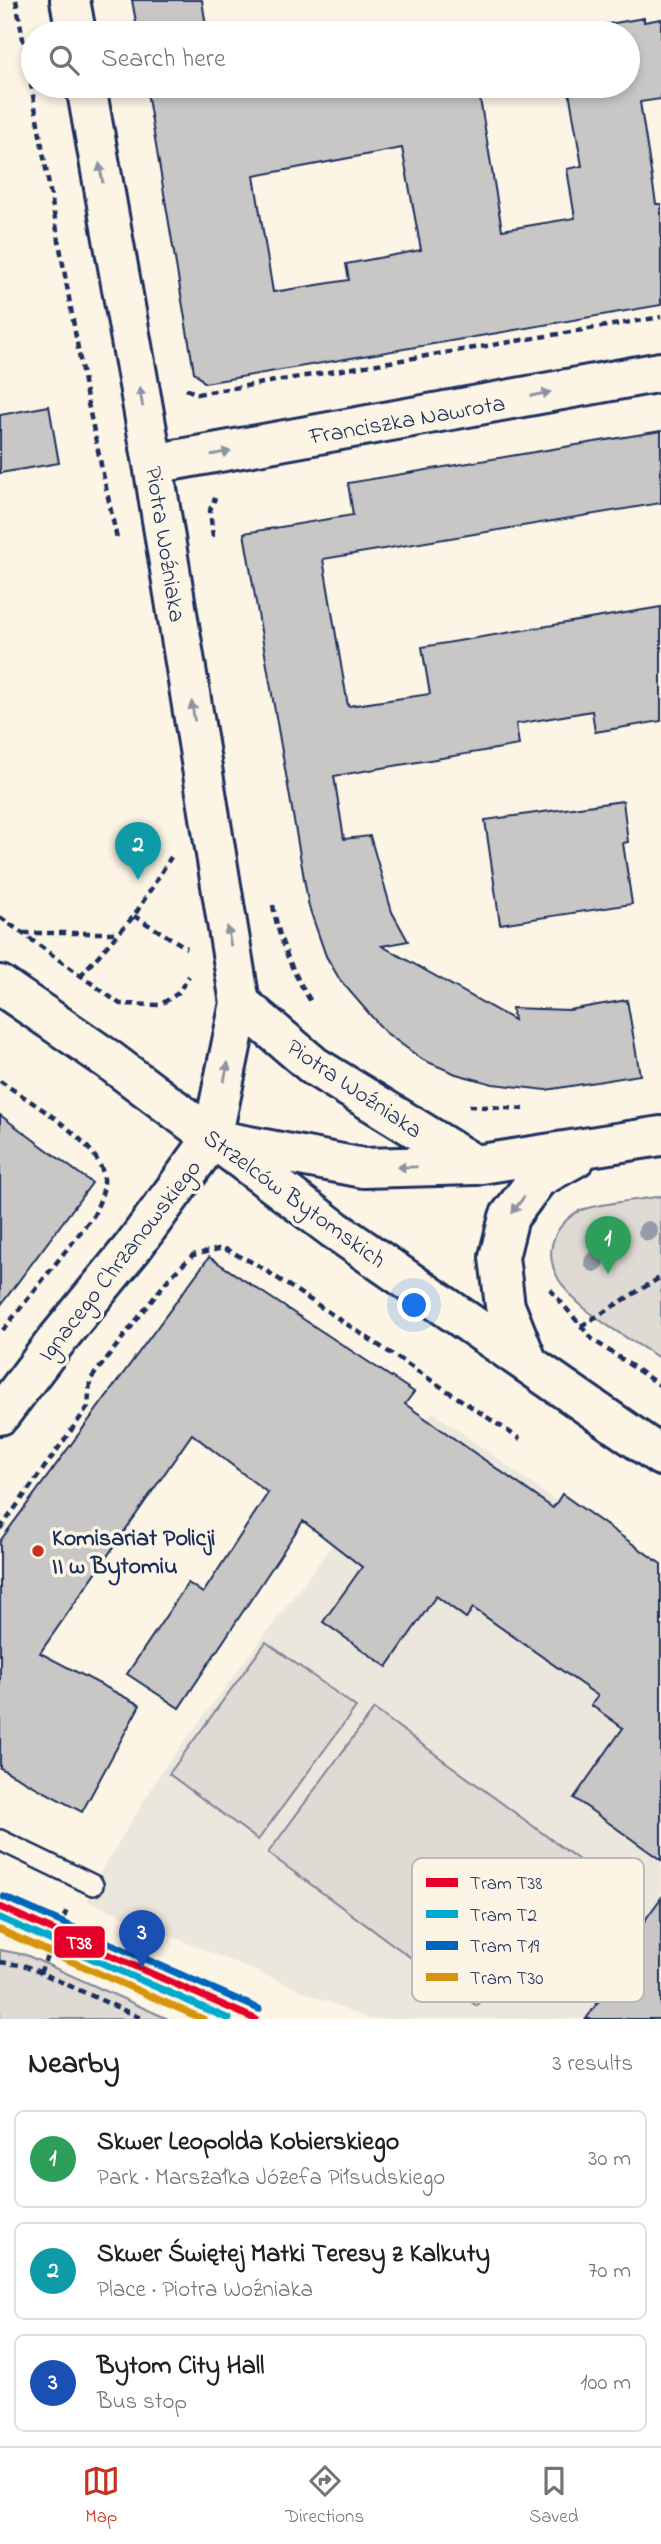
<!DOCTYPE html>
<meta charset="utf-8">
<style>
:root{--surface:#fff;--page:#f2f2f2;--text:#202124;--muted:#757577;--line:#e0e0e0;--accent:#c8321e}
body{margin:0;font-family:"Indie Flower",sans-serif;background:var(--page);color:var(--text)}
.you{position:absolute;left:415px;top:1306px;width:24px;height:24px;margin:-18px;border:5px solid #fff;border-radius:50%;background:#1a73e8;box-shadow:0 0 0 10px #1a73e833}
.badge{display:grid;place-items:center;width:46px;height:46px;border-radius:50%;background:var(--accent);color:#fff;font-size:23px;font-weight:700}
.pin{position:absolute;translate:-50% -58px;filter:drop-shadow(0 2px 4px #0008)}
.pin::after{content:'';position:absolute;top:37px;width:24px;height:21px;background:inherit;clip-path:polygon(0 0,100% 0,50% 100%)}
.list{margin:0;padding:0;list-style:none}
h2{display:flex;justify-content:space-between;align-items:center;height:91px;margin:0;padding:0 28px;font-size:30px}
h2 small{font-size:23px;font-weight:400;color:var(--muted)}
.list li{display:grid;grid-template-columns:46px 1fr auto;gap:21px;align-items:center;box-sizing:border-box;height:98px;margin:0 14px 14px;padding:0 14px;border:2px solid var(--line);border-radius:10px}
.list b{display:block;font-size:26px;white-space:nowrap}
.list p{margin:0;font-size:23px;white-space:nowrap;color:var(--muted)}
.list em{font-size:23px;font-style:normal;color:var(--muted)}
.icon{flex:none;width:38px;height:38px;fill:none;stroke:currentColor;stroke-width:2;stroke-linecap:round;stroke-linejoin:round}
.map{position:relative;flex:none;width:661px;height:2019px;overflow:hidden}
.search{position:absolute;background:var(--surface);box-shadow:0 4px 10px #0003;left:21px;right:21px;top:21px;height:77px;display:flex;align-items:center;gap:18px;box-sizing:border-box;padding:0 24px;border-radius:38px;color:var(--muted);font-size:26px}
.sheet{height:427px;background:var(--surface)}
nav{display:flex;justify-content:space-around;align-items:center;box-sizing:border-box;height:98px;border-top:2px solid var(--line);background:var(--surface);font-size:19px;color:var(--muted)}
nav a{display:grid;justify-items:center;gap:4px}
nav .on{color:var(--accent)}
.map>svg:first-child{display:block}
.built{fill:#ece7dc}
.green{fill:#dfdbd4;stroke:#7d8599;stroke-width:2}
.building{fill:#c8c7c6;stroke:#1b2f5e;stroke-width:2;fill-rule:evenodd}
.lines{fill:none;stroke-linecap:round;stroke-linejoin:round}
.lane-casing{stroke:#1b2f5e;stroke-width:24}
.street-casing{stroke:#1b2f5e;stroke-width:44}
.secondary-casing{stroke:#1b2f5e;stroke-width:44}
.path{stroke:#1b2f5e;stroke-width:4.5;stroke-dasharray:7 5;stroke-linecap:butt}
.lane{stroke:#fcf5e5;stroke-width:19}
.street{stroke:#fcf5e5;stroke-width:38}
.secondary{stroke:#fcf5e5;stroke-width:38}
.tram{stroke:#1b2f5e;stroke-width:2}
.tram-1-casing{stroke:#fcf5e5;stroke-width:12}
.tram-2-casing{stroke:#fcf5e5;stroke-width:12}
.tram-3-casing{stroke:#fcf5e5;stroke-width:12}
.tram-4-casing{stroke:#fcf5e5;stroke-width:12}
.tram-1{stroke:#e4002b;stroke-width:7}
.tram-2{stroke:#00a9ce;stroke-width:7}
.tram-3{stroke:#0065bd;stroke-width:7}
.tram-4{stroke:#d6940e;stroke-width:7}
.tree{fill:#969ba8}
.oneway{fill:#8c92a2}
.poi-dot{fill:#c8321e;stroke:#fcf5e5;stroke-width:2.5}
.labels{text-anchor:middle;stroke-width:7;stroke-linejoin:round;paint-order:stroke}
.street-label{font-size:24px;fill:#1b2f5e;stroke:#fcf5e5}
.poi-label{font-size:24px;font-weight:bold;fill:#1b2f5e;stroke:#fcf5e5;text-anchor:start}
.key{fill:#fcf5e5;stroke:#b8babc;stroke-width:2}
.key-label{font-size:19px;fill:#1b2f5e}
.line-badge{stroke:#fcf5e5;stroke-width:2.5}
.badge-label{font-size:19px;text-anchor:middle;font-weight:bold;fill:#fff}
</style>
<div class="map">
<svg width="661" height="2019" viewBox="0 0 661 2019">
<rect width="100%" height="100%" fill="#fcf5e5"/>
<filter id="ink" filterUnits="userSpaceOnUse"><feTurbulence type="fractalNoise" baseFrequency=".0143" numOctaves="2"/><feDisplacementMap in="SourceGraphic" scale="14" xChannelSelector="R" yChannelSelector="G"/><feConvolveMatrix kernelMatrix="1 2 1 2 8 2 1 2 1" color-interpolation-filters="sRGB"/></filter>
<g filter="url(#ink)">
<path class="built" d="M433,1412l228,165v442h-292l-281,-118 5,-16 69,-114z"/>
<path class="green" d="M661,1196v163c-37,-25 -130,-68 -106,-123 5,-11 15,-21 26,-26 25,-8 55,-9 80,-14z
M266,1642l90,65 -98,133 -89,-66z
M374,1709l209,154 -106,143 -209,-153z
M0,1950l26,5 142,64h-168z"/>
<path class="building" d="M132,0h70l5,33h-69z
M644,18v4l17,-3v80l-21,3 16,102h5v101l-456,78 -11,-11 -48,-286h372l-39,7 23,137 73,-12 -8,-49 15,-3 -14,-80h60v-53h-72zM402,148l19,102 -75,14 3,16 -76,12 -19,-116z
M49,406l10,57 -59,10v-58z
M661,431v72l-338,56 25,147 82,-12 -8,-47 239,-40v114l-66,11 -3,-21 -76,13 3,21 -185,31 10,63 26,-3 22,76 16,29 -26,5 132,74 -2,-12 57,2 58,-10 13,75 -94,15 -53,-6 -37,-10 -33,-14 -38,-28 -45,-52 -14,-24 -17,-49 -65,-374 109,-18 -5,-32z
M623,801l5,41 -5,1 9,61 -132,20 -15,-104z
M0,1115l92,68 -92,123z
M209,1257l205,135 -9,12 148,104 9,-14 99,70v296l-87,-62 49,-70 -32,-23 7,-9 -125,-88 -7,10 -30,-22 -49,71 -64,-45 39,-55 -59,-46 -124,187 -52,-34 61,-91 15,10 65,-100 -76,-59 -152,219 100,52 -58,107 -82,-44v-227z
M661,1898v121h-75l26,-36 -8,-6z"/>
<g class="lines">
<g class="lane-casing">
<path id="lane" d="M0,1840l93,45"/>
</g>
<g class="street-casing">
<path id="street" d="M70,0l6,33
M153,464l508,-92
M240,1003l74,63 161,99
M0,1415l56,-74 77,-94 79,-108 28,-136 -87,-539 -67,-378"/>
</g>
<g class="secondary-casing">
<path id="secondary" d="M0,985l109,75 226,170 326,226
M223,1141l140,27 112,-3 186,-29
M528,1363l-23,-57 -6,-49 10,-40 29,-39 38,-21"/>
</g>
<path class="path" d="M16,0l71,399 30,140
M186,389l11,5 464,-77
M213,537l-3,-27 5,-12
M273,905c6,36 19,67 39,98
M134,916l53,32
M0,917l120,87 40,1 18,-12 11,-17
M23,933h95
M80,976l54,-60 37,-59
M0,1081c30,21 93,56 103,92 4,14 -4,29 -9,42l-94,119
M469,1106l57,3
M550,1289l42,50 69,47
M581,1326l80,-49
M0,1529l88,-122 2,-27 80,-103 23,-22 30,-7 33,16 264,175
M0,1962l26,4 117,53
M40,1973l27,-63"/>
<use href="#lane" class="lane"/>
<use href="#street" class="street"/>
<use href="#secondary" class="secondary"/>
<path class="tram" d="M0,1911l35,11
M0,1934l41,15"/>
<g class="tram-1-casing">
<path id="tram-1" d="M0,1907l255,112"/>
</g>
<g class="tram-2-casing">
<path id="tram-2" d="M0,1918l229,101"/>
</g>
<g class="tram-3-casing">
<path id="tram-3" d="M4,1897l255,112"/>
</g>
<g class="tram-4-casing">
<path id="tram-4" d="M0,1930l203,89"/>
</g>
<use href="#tram-1" class="tram-1"/>
<use href="#tram-2" class="tram-2"/>
<use href="#tram-3" class="tram-3"/>
<use href="#tram-4" class="tram-4"/>
</g>
<g class="tree">
<circle cx="648" cy="1231" r="10"/>
<circle cx="594" cy="1262" r="10"/>
</g>
<defs><path id="oneway-solid" d="M-6-.8H1V-3.2L6.5 0L1 3.2V.8H-6Z" transform="scale(1.75)"/></defs>
<g class="oneway">
<use href="#oneway-solid" transform="translate(101 173) rotate(-100)"/>
<use href="#oneway-solid" transform="translate(541 394) rotate(-11)"/>
<use href="#oneway-solid" transform="translate(141 397) rotate(-100)"/>
<use href="#oneway-solid" transform="translate(221 453) rotate(-10)"/>
<use href="#oneway-solid" transform="translate(193 711) rotate(-99)"/>
<use href="#oneway-solid" transform="translate(229 936) rotate(-100)"/>
<use href="#oneway-solid" transform="translate(226 1072) rotate(-78)"/>
<use href="#oneway-solid" transform="translate(407 1167) rotate(179)"/>
<use href="#oneway-solid" transform="translate(518 1205) rotate(126)"/>
</g>
</g>
<circle class="poi-dot" cx="38" cy="1551" r="7"/>
<g class="labels">
<g class="street-label">
<text transform="translate(407 419) rotate(-10)" y="8">Franciszka Nawrota</text>
<text transform="translate(166 544) rotate(81)" y="8">Piotra Woźniaka</text>
<text transform="translate(355 1088) rotate(34)" y="8">Piotra Woźniaka</text>
<text transform="translate(295 1198) rotate(36)" y="8">Strzelców Bytomskich</text>
<text transform="translate(119 1260) rotate(-52)" y="8">Ignacego Chrzanowskiego</text>
</g>
<g class="poi-label">
<text x="52" y="1545">Komisariat Policji<tspan x="52" dy="28">II w Bytomiu</tspan></text>
</g>
</g>
<rect x="412" y="1858" width="232" height="144" rx="10" class="key"/>
<rect x="426" y="1878" width="32" height="9" fill="#e4002b"/>
<rect x="426" y="1910" width="32" height="8" fill="#00a9ce"/>
<rect x="426" y="1941" width="32" height="9" fill="#0065bd"/>
<rect x="426" y="1973" width="32" height="8" fill="#d6940e"/>
<g class="key-label">
<text x="470" y="1889">Tram T38</text>
<text x="470" y="1921">Tram T2</text>
<text x="470" y="1952">Tram T19</text>
<text x="470" y="1984">Tram T30</text>
</g>
<rect class="line-badge" x="53" y="1925" width="53" height="34" rx="7" fill="#e4002b"/>
<g class="badge-label">
<text x="79" y="1949">T38</text>
</g>
</svg>
<div class="you"></div>
<div class="pin badge" style="left:608px;top:1274px;background:#2e9e5b">1</div>
<div class="pin badge" style="left:138px;top:880px;background:#0f9aa8">2</div>
<div class="pin badge" style="left:142px;top:1968px;background:#1a4fb4">3</div>
<div class="search"><svg class="icon" aria-label="search" viewBox="0 0 24 24"><circle cx="10" cy="10" r="6"/><path d="M15 15l6 6"/></svg>Search here</div>
</div>
<section class="sheet">
<h2>Nearby<small>3 results</small></h2>
<ul class="list">
<li><span class="badge" style="background:#2e9e5b">1</span><div><b>Skwer Leopolda Kobierskiego</b><p>Park · Marszałka Józefa Piłsudskiego</p></div><em>30 m</em></li>
<li><span class="badge" style="background:#0f9aa8">2</span><div><b>Skwer Świętej Matki Teresy z Kalkuty</b><p>Place · Piotra Woźniaka</p></div><em>70 m</em></li>
<li><span class="badge" style="background:#1a4fb4">3</span><div><b>Bytom City Hall</b><p>Bus stop</p></div><em>100 m</em></li>
</ul>
</section>
<nav>
<a class="on"><svg class="icon" aria-label="map" viewBox="0 0 24 24"><path d="M3 6l6-2 6 2 6-2v14l-6 2-6-2-6 2zM9 4v14M15 6v14"/></svg>Map</a>
<a><svg class="icon" aria-label="directions" viewBox="0 0 24 24"><path d="M12 3l9 9-9 9-9-9zM9 14v-3h6M13 9l2 2-2 2"/></svg>Directions</a>
<a><svg class="icon" aria-label="saved" viewBox="0 0 24 24"><path d="M7 4h10v16l-5-4-5 4z"/></svg>Saved</a>
</nav>
